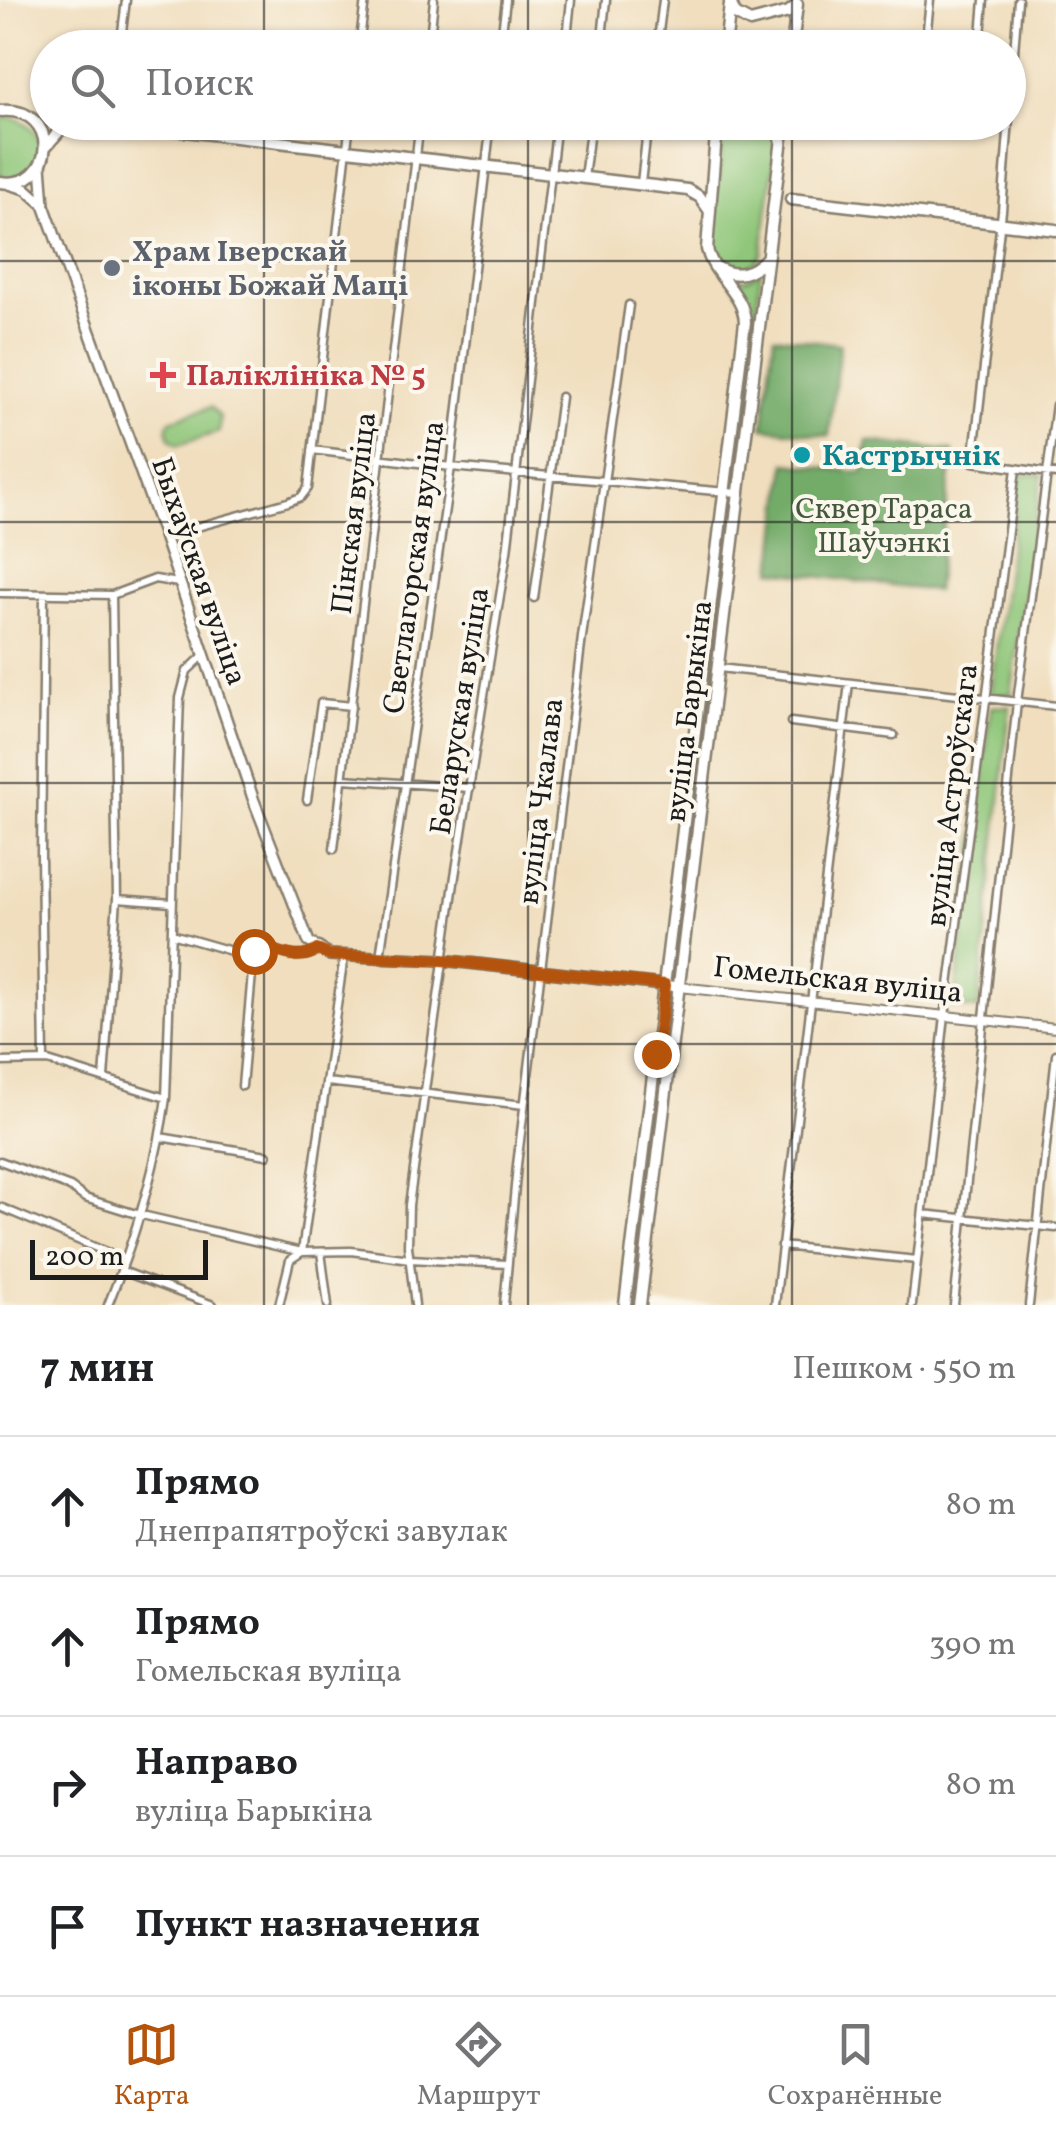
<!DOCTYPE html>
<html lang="ru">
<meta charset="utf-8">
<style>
:root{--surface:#fff;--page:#f2f2f2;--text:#202124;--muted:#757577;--line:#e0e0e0;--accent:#b45309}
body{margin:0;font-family:Vollkorn,serif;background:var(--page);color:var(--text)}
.scale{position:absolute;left:30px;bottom:25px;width:178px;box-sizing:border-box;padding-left:10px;border:5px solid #1c1c1c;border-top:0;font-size:28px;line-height:35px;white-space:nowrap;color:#1c1c1c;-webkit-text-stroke:8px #fbf7ec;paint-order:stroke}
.stop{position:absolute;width:30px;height:30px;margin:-22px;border:8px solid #b45309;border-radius:50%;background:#fff}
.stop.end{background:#b45309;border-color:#fff;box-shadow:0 2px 10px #0008}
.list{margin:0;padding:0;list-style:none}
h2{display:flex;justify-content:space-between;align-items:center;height:130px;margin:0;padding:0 40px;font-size:42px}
h2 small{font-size:32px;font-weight:400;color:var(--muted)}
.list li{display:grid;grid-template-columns:65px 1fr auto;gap:30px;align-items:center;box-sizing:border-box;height:140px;padding:0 40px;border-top:2px solid var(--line)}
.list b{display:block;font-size:38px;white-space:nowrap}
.list p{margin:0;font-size:32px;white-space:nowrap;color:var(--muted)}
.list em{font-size:32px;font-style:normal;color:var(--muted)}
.icon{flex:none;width:55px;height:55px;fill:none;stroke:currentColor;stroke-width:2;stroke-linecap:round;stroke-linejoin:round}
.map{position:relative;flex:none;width:1056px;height:1305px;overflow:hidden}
.search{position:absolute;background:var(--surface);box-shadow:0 2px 8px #0004;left:30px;right:30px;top:30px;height:110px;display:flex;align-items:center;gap:25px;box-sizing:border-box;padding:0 35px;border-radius:55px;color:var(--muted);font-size:38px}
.sheet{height:690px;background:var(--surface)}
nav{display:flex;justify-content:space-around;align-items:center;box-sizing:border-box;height:140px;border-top:2px solid var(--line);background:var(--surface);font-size:28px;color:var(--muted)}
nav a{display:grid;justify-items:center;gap:5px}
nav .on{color:var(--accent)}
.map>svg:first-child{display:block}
.green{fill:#8fc679;stroke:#56714a;stroke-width:2.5}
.forest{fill:#73ab69;stroke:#486442;stroke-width:2.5}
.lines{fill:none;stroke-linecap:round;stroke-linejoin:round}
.minor-casing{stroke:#867d6d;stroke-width:11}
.tertiary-casing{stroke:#867d6d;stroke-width:12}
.secondary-casing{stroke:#867d6d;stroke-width:14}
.primary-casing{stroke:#867d6d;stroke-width:15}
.minor{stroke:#fff;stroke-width:6}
.tertiary{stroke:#fff;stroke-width:8}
.secondary{stroke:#fff;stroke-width:9}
.primary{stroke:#fff;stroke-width:10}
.route{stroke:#b45309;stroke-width:12}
.grid{fill:none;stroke:#1c1c1c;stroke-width:2.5;stroke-opacity:0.55}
.worship-dot{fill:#6b7280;stroke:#fbf7ec;stroke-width:4}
.health-dot{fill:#e0444e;stroke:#fbf7ec;stroke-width:4}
.culture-dot{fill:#0f9aa8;stroke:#fbf7ec;stroke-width:4}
.labels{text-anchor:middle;stroke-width:8;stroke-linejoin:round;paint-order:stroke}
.worship-label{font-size:30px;font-weight:bold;fill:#5b616d;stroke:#fbf7ec;text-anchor:start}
.health-label{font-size:30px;font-weight:bold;fill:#be3a42;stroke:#fbf7ec;text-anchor:start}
.culture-label{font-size:30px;font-weight:bold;fill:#0d838f;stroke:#fbf7ec;text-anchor:start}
.park-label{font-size:30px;fill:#44583d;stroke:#fbf7ec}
.street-label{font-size:30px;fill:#1c1c1c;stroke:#fbf7ec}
</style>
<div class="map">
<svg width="1056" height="1305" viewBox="0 0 1056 1305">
<rect width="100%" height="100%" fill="#fbf7ec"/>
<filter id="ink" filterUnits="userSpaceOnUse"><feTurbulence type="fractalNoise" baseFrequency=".01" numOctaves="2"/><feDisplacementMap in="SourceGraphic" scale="20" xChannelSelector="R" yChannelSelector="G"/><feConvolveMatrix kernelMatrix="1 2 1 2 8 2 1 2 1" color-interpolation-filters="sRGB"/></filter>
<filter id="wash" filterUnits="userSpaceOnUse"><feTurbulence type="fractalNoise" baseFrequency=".0048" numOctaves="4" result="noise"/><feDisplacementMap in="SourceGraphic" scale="40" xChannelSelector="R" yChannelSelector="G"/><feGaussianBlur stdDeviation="2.25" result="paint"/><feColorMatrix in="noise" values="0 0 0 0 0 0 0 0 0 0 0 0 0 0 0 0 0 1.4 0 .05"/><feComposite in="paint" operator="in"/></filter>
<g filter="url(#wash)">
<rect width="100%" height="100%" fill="#f0debe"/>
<path class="green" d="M7,117c49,6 41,67 -7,60v-58z
M735,123h28l13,15v9l-14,106c-8,15 -21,17 -37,14l-10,-15 -1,-37 8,-71z
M761,270l-26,214 -3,1 18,-175 -20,-31h17z
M211,407l9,10 -1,15 -41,13c-10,-6 -13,-14 -8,-25z
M1020,474l22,1 -31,220 -21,-1z
M1010,706l-32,303 -24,-2 37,-300z"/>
<path class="forest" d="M774,336l66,8 -11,92 -66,-8z
M867,441l86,10 -17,140 -163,-20 13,-108 77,10z"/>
</g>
<g filter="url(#ink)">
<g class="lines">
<g class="minor-casing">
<path id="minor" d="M1018,0l-16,211 -29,251 83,12
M120,48l6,-48
M359,48l6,-48
M429,48l5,-48
M500,48l6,-48
M566,48l5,-48
M601,48l5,-48
M657,48l6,-48
M925,48l5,-48
M980,48l4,-48
M584,178l7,-56
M641,183l7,-61
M312,450l139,17 287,26
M164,536l124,-34 13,-5 7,-9 42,-366
M0,593l112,2 43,-16 23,4
M534,598l27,-201
M719,668l337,38
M791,722l103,13
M344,779l126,9
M307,800l14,-97 31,3
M334,849l86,-727
M117,899l55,4
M172,934l80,23
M380,957l71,-490 40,-345
M44,1061l-3,-205 3,-262
M0,1062l48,-1 118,37
M104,1078l13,-179 -5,-304
M327,1082l197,23
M242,1086l12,-135 6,-5c20,5 39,17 57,4
M160,1137l107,18
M0,1161l70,26 15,11 48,15 169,39 49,-1 59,8 97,5
M0,1207l125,53
M923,1214l133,14
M781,1246l136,14
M321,1252l7,53
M122,1271l91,34
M108,1305c27,-67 48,-135 58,-207l14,-400 7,-27 16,-15
M279,1305l11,-45 12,-8 42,-296
M415,1305l-7,-59 1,-41 46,-329 52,-324 50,-430
M504,1305l13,-140 65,-528 47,-332
M775,1305l74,-622
M912,1305l33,-289 71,-547
M954,1305l63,-603 39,-297
M1029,1305l27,-251"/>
</g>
<g class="tertiary-casing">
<path id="tertiary" d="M680,987l376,41"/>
</g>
<g class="secondary-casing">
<path id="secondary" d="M41,165l3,40 15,42 105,289 90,265 55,141 21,13 112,5 238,27
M9,184l17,5 18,16"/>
</g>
<g class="primary-casing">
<path id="primary" d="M730,2l5,12 15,8 39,-10 7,-6
M725,48l5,-44
M792,48l5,-44
M0,111c62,-6 57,80 0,71
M108,122l580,68 12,7 9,13
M771,122l10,17
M46,146l16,-18 14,-6
M791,199l265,31
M716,267c20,12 35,7 51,-9
M625,1305l120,-983c-1,-29 -32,-46 -38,-73l10,-127
M640,1305l144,-1183"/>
</g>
<use href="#minor" class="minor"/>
<use href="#tertiary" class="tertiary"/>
<use href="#secondary" class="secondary"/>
<use href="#primary" class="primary"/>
</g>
</g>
<g class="lines" filter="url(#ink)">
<path class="route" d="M254,951l6,-5c20,5 39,17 57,4l13,5 112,5 223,25 -9,69"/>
</g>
<path class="grid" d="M264,0v48M528,0v48M792,0v48M264,122v1183M528,122v1183M792,122v1183M0,261h1056M0,522h1056M0,783h1056M0,1044h1056"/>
<circle class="worship-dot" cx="112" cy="268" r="10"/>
<path class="health-dot" d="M158 360h10v10h10v10h-10v10h-10v-10h-10v-10h10z"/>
<circle class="culture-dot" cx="802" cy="455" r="10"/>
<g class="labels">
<g class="worship-label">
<text x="132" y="261">Храм Іверскай<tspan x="132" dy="34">іконы Божай Маці</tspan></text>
</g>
<g class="health-label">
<text x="186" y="385">Паліклініка № 5</text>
</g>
<g class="culture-label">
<text x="822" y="465">Кастрычнік</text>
</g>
<g class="park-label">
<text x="884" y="518">Сквер Тараса<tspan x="884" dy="34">Шаўчэнкі</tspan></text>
</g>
<g class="street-label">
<text transform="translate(353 513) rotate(-83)" y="10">Пінская вуліца</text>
<text transform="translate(413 567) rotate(-82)" y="10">Светлагорская вуліца</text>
<text transform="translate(200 571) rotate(71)" y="10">Быхаўская вуліца</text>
<text transform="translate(459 711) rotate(-81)" y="10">Беларуская вуліца</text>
<text transform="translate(688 711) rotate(-83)" y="10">вуліца Барыкіна</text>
<text transform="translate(951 795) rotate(-83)" y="10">вуліца Астроўскага</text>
<text transform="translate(540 801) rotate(-83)" y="10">вуліца Чкалава</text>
<text transform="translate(838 979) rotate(6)" y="10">Гомельская вуліца</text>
</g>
</g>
</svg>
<div class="scale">200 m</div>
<div class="stop" style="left:254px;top:951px"></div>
<div class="stop end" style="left:656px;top:1054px"></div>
<div class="search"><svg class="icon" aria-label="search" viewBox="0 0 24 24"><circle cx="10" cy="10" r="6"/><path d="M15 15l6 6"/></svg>Поиск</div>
</div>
<section class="sheet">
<h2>7 мин<small>Пешком · 550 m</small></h2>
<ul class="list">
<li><svg class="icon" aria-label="ahead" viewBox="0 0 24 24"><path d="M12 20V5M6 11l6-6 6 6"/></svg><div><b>Прямо</b><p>Днепрапятроўскі завулак</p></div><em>80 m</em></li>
<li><svg class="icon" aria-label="ahead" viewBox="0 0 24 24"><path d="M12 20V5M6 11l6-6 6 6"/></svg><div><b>Прямо</b><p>Гомельская вуліца</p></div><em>390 m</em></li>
<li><svg class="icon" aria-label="right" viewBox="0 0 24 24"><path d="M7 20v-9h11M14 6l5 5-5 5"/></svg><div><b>Направо</b><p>вуліца Барыкіна</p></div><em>80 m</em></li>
<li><svg class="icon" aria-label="arrive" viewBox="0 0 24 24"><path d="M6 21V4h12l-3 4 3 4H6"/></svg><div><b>Пункт назначения</b></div></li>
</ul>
</section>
<nav>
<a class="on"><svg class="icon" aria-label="map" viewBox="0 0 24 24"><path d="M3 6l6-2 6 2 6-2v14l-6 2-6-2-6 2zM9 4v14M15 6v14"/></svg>Карта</a>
<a><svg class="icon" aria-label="directions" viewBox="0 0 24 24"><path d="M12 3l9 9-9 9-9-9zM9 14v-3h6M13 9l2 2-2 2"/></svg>Маршрут</a>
<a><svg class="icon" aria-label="saved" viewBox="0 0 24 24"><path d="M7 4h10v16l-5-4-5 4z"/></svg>Сохранённые</a>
</nav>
